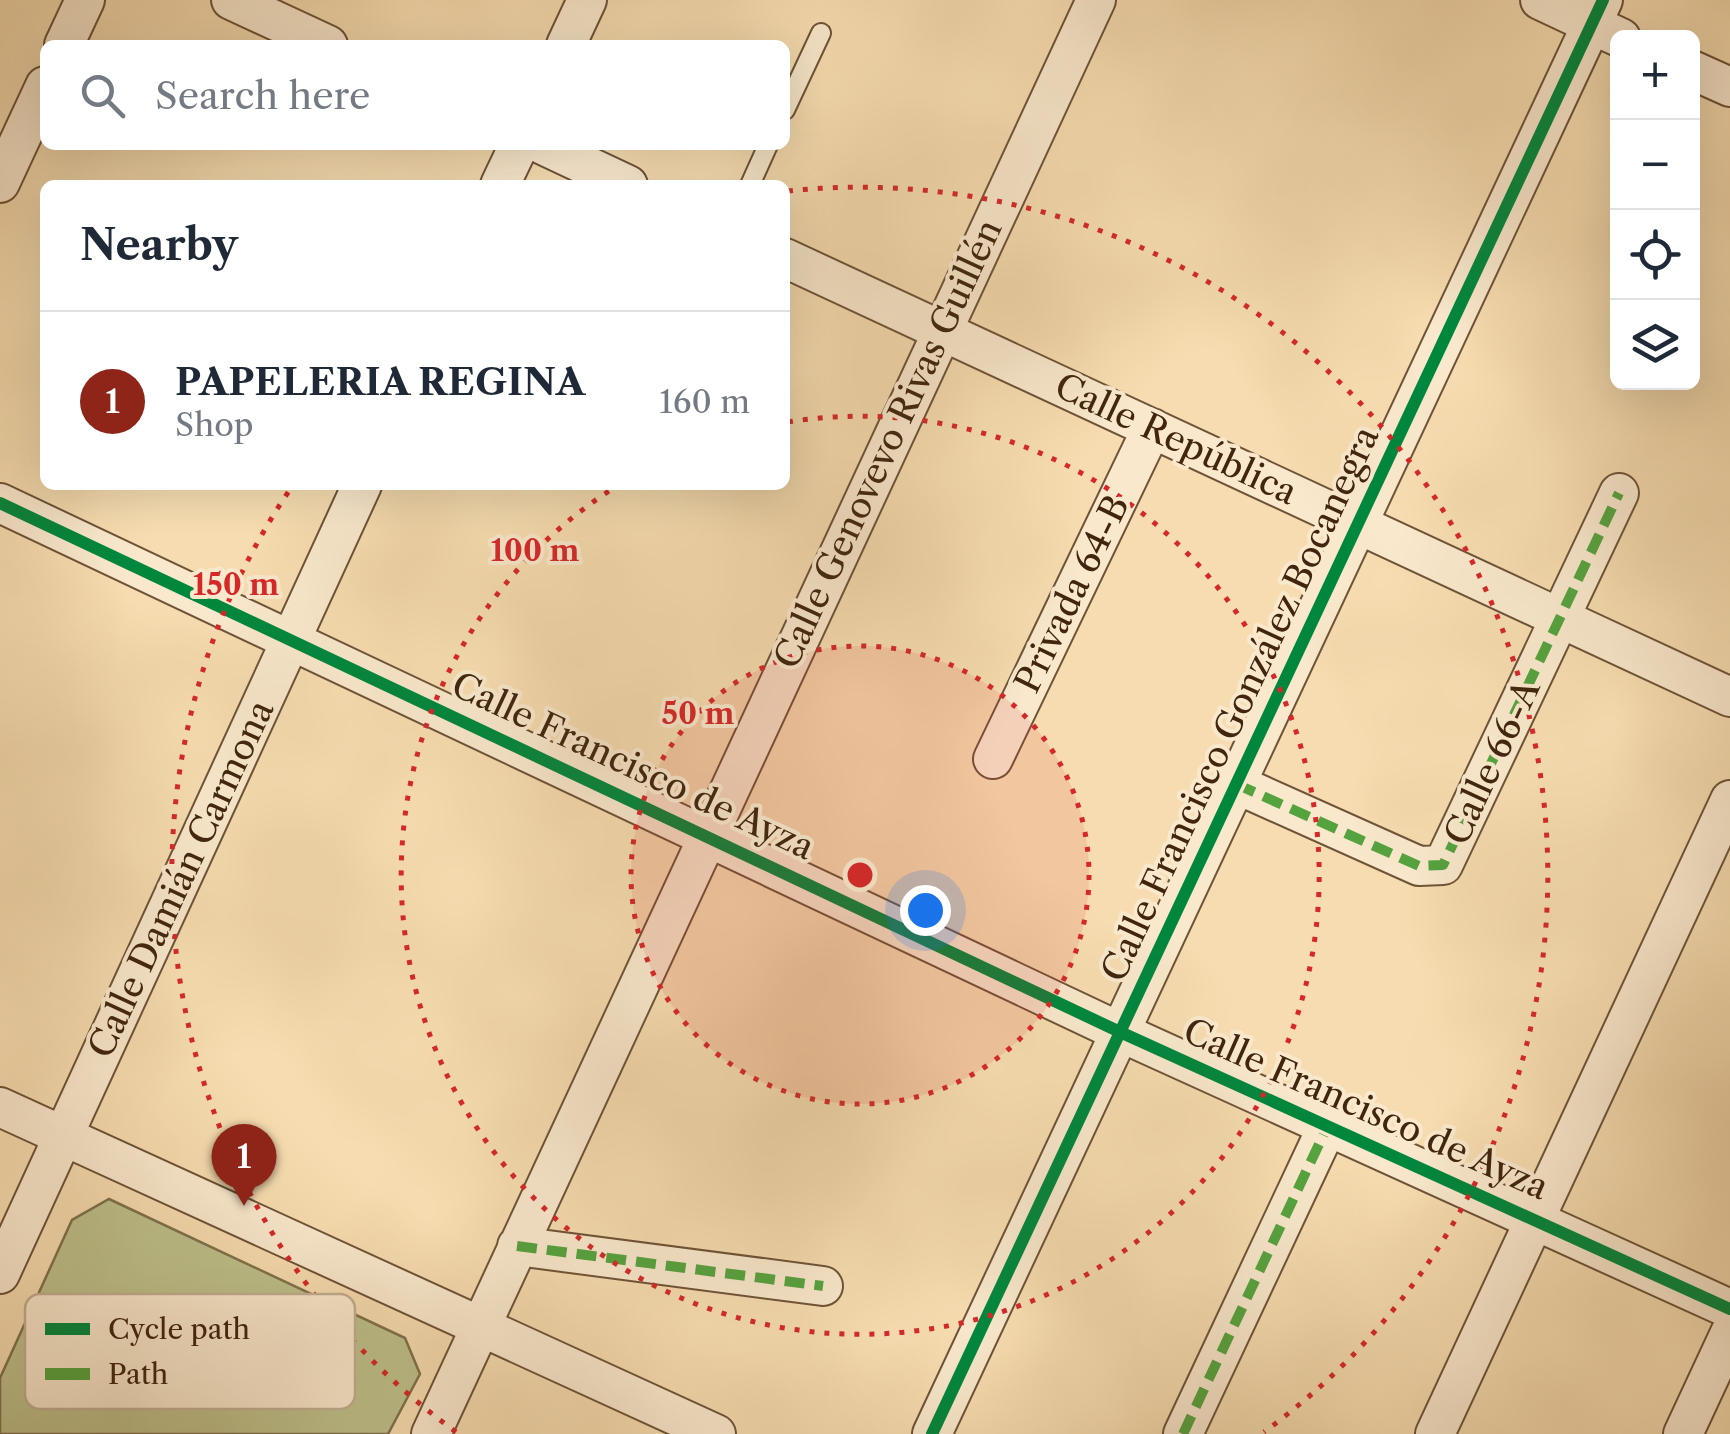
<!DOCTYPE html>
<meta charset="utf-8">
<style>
:root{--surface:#fff;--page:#f6f6f7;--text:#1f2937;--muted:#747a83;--line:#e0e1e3;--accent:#8f2418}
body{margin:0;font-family:"Libre Caslon Text",serif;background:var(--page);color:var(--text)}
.controls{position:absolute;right:30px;top:30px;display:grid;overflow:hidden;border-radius:15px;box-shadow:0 10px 40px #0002}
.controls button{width:90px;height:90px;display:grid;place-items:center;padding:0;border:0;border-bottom:2px solid var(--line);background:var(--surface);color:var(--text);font:50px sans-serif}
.you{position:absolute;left:925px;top:910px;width:35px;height:35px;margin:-25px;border:8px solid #fff;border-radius:50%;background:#1a73e8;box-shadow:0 0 0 15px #1a73e833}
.badge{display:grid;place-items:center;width:65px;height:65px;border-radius:50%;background:var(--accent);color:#fff;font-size:32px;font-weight:700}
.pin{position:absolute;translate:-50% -82px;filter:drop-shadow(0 2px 5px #0008)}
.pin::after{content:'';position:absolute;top:52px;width:35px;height:30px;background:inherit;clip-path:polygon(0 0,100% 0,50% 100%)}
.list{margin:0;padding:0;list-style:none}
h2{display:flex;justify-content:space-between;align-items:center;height:130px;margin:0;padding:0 40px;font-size:42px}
h2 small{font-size:32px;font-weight:400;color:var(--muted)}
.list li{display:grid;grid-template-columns:65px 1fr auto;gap:30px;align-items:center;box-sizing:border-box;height:180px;padding:0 40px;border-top:2px solid var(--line)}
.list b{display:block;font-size:38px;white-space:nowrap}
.list p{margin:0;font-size:32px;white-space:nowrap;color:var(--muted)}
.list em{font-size:32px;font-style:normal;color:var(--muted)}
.icon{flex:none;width:55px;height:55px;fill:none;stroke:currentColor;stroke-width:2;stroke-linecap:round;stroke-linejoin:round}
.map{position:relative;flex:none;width:1730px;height:1434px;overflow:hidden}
.search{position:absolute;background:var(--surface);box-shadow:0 10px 40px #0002;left:40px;top:40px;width:750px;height:110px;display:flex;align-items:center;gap:25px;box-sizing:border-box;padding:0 35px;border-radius:15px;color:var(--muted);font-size:38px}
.panel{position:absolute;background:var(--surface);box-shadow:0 10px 40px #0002;left:40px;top:180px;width:750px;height:310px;border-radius:15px}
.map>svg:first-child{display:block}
.green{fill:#bdc08b;stroke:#7f724d;stroke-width:2.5}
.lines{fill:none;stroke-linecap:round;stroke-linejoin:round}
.lane-casing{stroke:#6e5337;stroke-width:22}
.street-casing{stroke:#6e5337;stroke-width:42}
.lane{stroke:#f9e8cc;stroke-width:18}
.street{stroke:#f9e8cc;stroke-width:38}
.quiet{stroke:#55a33f;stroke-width:10;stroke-dasharray:20 10;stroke-linecap:butt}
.cycleway-casing{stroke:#f9e8cc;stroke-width:19}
.cycleway{stroke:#00873e;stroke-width:12}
.ring{fill:none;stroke:#d62828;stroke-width:5;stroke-dasharray:5 10}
.labels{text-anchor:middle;stroke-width:8;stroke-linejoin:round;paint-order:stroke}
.street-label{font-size:35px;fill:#41250f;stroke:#f9e8cc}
.key{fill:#f9e8cc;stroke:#c2ae93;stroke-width:2.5}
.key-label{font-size:28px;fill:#41250f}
.centre{fill:#d62828;stroke:#f9e8cc;stroke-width:5}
.ring-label{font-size:30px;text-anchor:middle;font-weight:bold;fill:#d62828;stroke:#f9e8cc;stroke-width:8;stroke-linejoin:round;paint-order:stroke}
</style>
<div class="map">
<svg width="1730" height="1434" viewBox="0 0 1730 1434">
<rect width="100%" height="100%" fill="#f6dcb0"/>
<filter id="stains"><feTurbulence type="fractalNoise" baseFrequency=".002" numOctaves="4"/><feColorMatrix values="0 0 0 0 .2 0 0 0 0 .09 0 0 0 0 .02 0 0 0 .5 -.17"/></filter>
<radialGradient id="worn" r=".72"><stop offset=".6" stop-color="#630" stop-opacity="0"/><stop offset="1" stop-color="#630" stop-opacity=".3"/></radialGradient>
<path class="green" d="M109,1199l296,139 15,36 -32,60h-388v-56l72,-158z"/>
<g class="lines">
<g class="lane-casing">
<path id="lane" d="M785,110l36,-77
M750,185l18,-40"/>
</g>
<g class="street-casing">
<path id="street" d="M231,0l97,45
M1540,0l81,38
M64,45l21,-45
M566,45l21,-45
M1692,70l38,17
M543,145l85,40
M0,183l45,-97
M500,185l19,-40
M785,258l945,439
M0,503l1120,529 610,277
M993,759l159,-331
M1236,784l183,82 24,-1 176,-372
M0,1107l716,327
M517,1246l306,40
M0,1274l362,-789
M431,1434l665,-1434
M932,1434l671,-1434
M1183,1434l145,-309
M1435,1434l295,-634
M1683,1434l47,-101"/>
</g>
<use href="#lane" class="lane"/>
<use href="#street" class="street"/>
<path class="quiet" d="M1236,784l183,82 24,-1 176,-372
M517,1246l306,40
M1183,1434l145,-309"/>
<g class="cycleway-casing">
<path id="cycleway" d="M0,503l1120,529 610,277
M932,1434l671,-1434"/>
</g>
<use href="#cycleway" class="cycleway"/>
</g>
<circle cx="860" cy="875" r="229" fill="#d62828" fill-opacity=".12"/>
<g class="ring">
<circle cx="860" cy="875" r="229"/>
<path d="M788 422A459 459 0 1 1 617 486"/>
<path d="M456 1432A688 688 0 0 1 293 485M788 191A688 688 0 0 1 1264 1432"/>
</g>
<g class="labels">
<g class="street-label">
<text transform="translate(1176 439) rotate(25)" y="12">Calle República</text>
<text transform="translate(888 444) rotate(-65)" y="12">Calle Genovevo Rivas Guillén</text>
<text transform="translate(1072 594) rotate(-64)" y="12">Privada 64-B</text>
<text transform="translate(1240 704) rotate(-65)" y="12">Calle Francisco González Bocanegra</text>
<text transform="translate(1492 762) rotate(-65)" y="12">Calle 66-A</text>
<text transform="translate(633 766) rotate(25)" y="12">Calle Francisco de Ayza</text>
<text transform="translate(181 879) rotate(-65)" y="12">Calle Damián Carmona</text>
<text transform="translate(1366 1109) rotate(24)" y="12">Calle Francisco de Ayza</text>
</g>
</g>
<rect x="25" y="1294" width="330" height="115" rx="15" class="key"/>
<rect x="45" y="1323" width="45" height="12" fill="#00873e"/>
<rect x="45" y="1368" width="45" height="12" fill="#55a33f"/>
<g class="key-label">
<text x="108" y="1339">Cycle path</text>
<text x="108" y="1384">Path</text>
</g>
<circle cx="860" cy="875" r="15" class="centre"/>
<g class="ring-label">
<text x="535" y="561">100 m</text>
<text x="236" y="595">150 m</text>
<text x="698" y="724">50 m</text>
</g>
<rect width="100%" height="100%" filter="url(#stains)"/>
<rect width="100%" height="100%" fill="url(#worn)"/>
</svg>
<div class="controls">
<button>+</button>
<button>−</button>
<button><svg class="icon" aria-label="locate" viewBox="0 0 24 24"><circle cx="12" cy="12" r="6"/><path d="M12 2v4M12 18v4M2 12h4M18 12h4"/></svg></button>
<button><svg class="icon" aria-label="layers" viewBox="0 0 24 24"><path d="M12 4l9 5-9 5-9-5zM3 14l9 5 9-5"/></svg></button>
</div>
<div class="you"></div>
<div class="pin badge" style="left:244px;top:1206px">1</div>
<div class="search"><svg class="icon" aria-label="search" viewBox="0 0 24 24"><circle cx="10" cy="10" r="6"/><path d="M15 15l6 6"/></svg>Search here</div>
<section class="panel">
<h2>Nearby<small></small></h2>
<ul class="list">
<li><span class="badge">1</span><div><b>PAPELERIA REGINA</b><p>Shop</p></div><em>160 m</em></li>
</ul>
</section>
</div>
